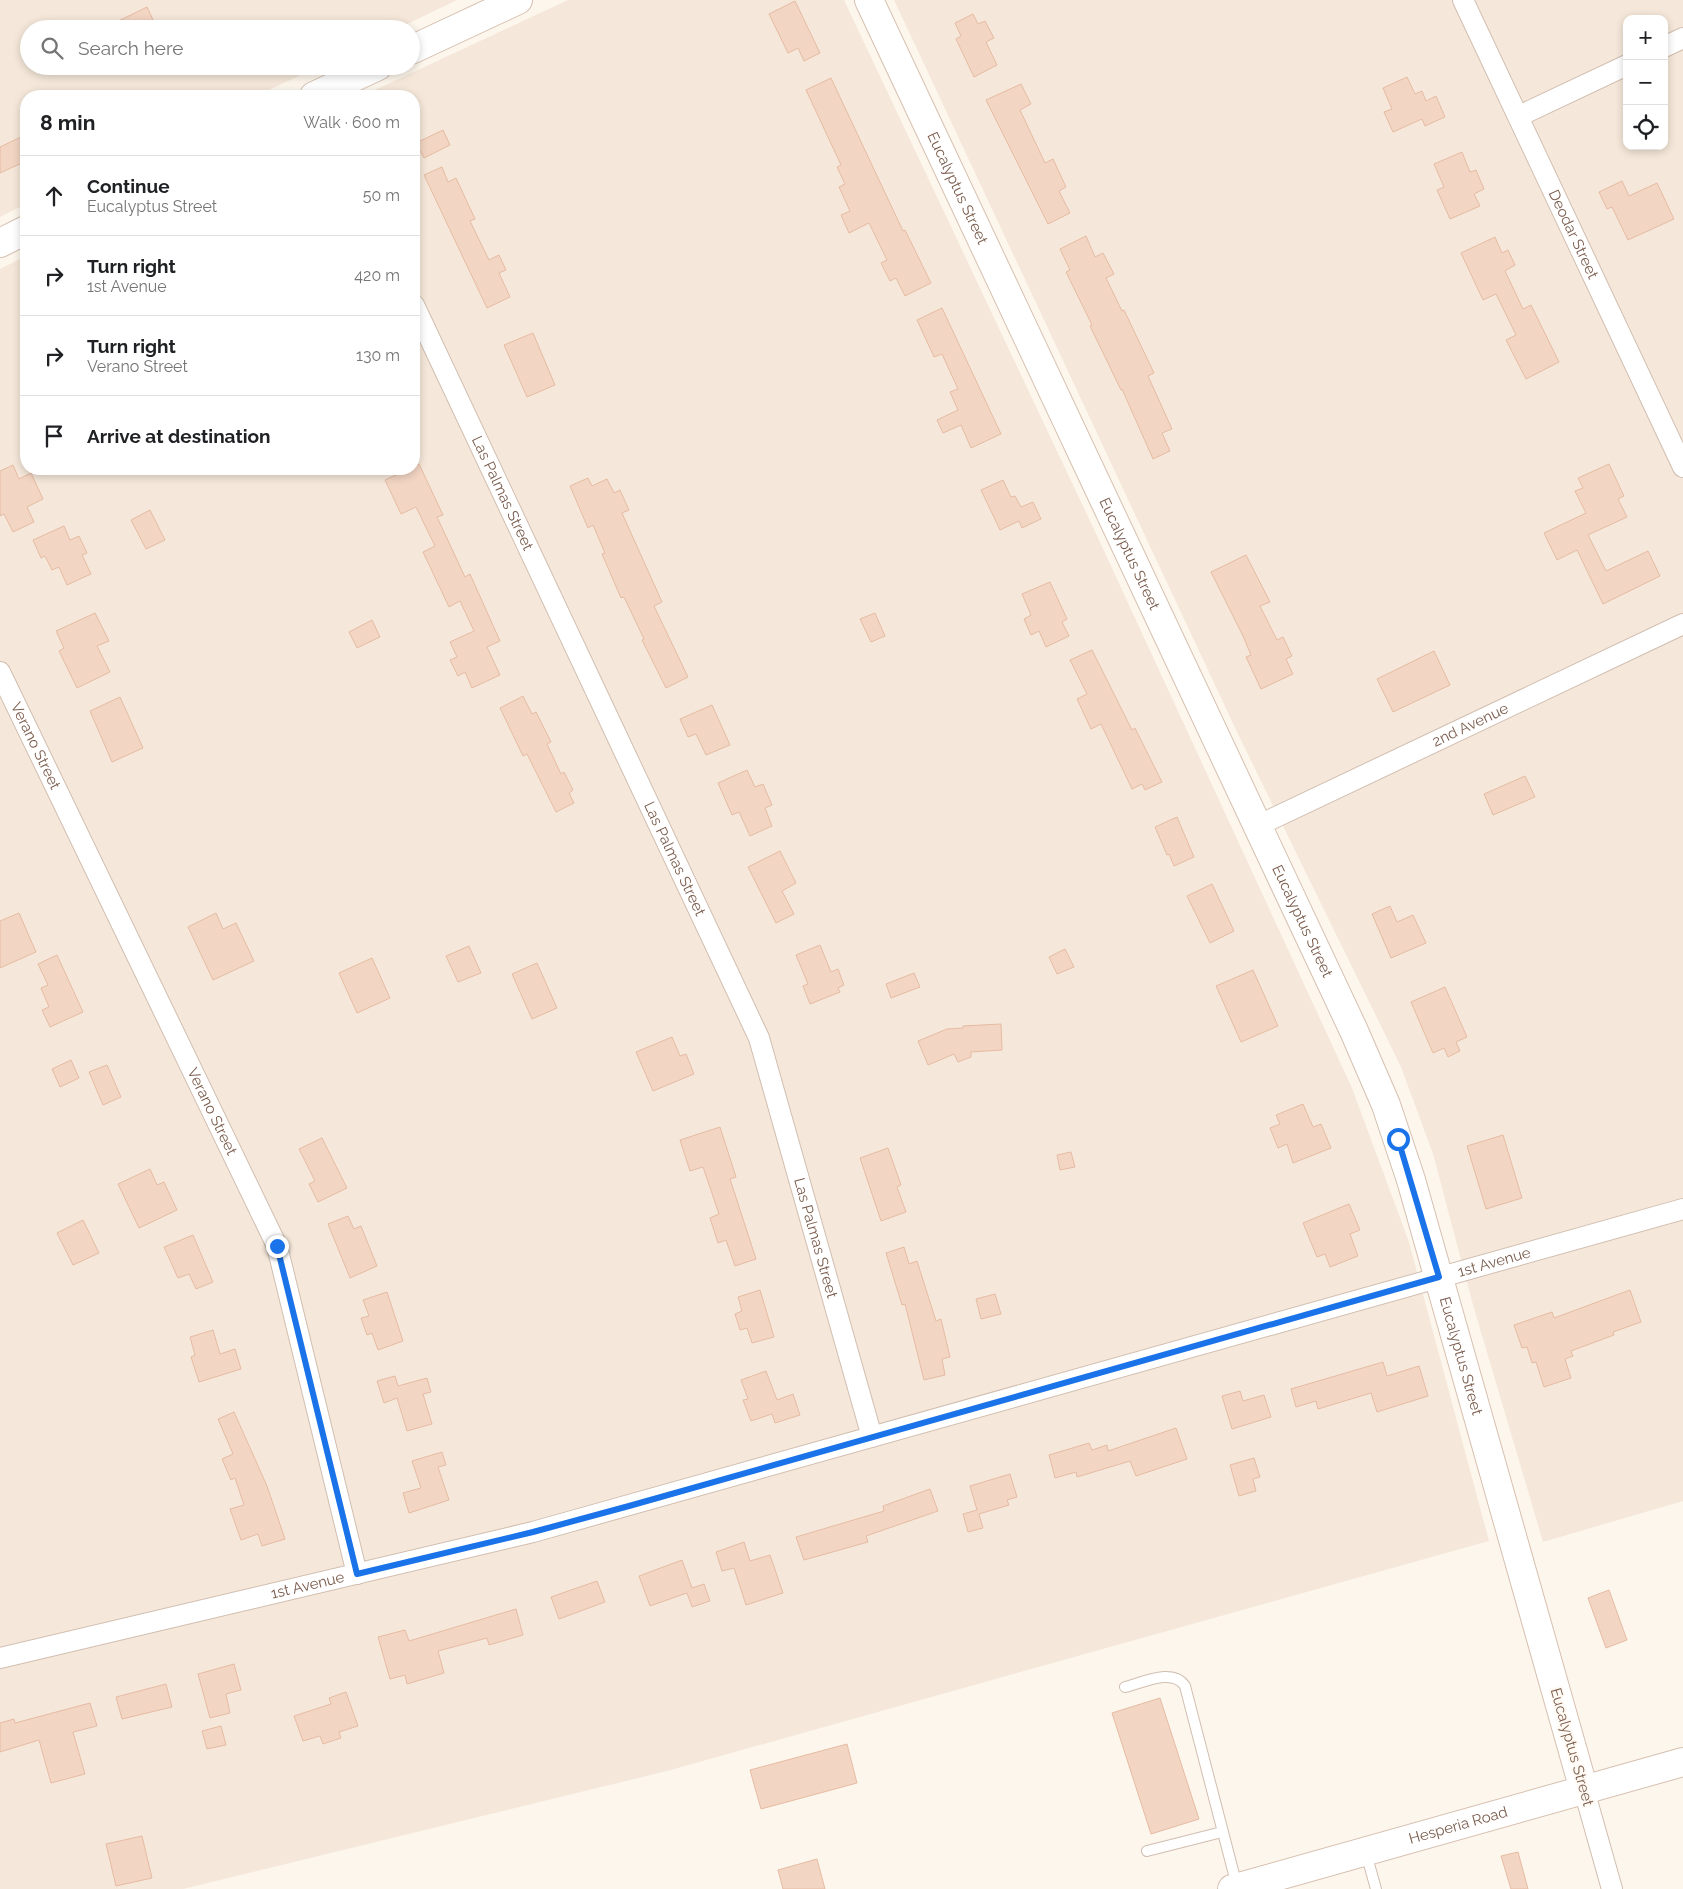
<!DOCTYPE html>
<meta charset="utf-8">
<style>
:root{--surface:#fff;--page:#f6f6f6;--text:#202124;--muted:#757577;--line:#e0e0e0}
body{margin:0;font-family:Raleway,sans-serif;background:var(--page);color:var(--text)}
.controls{position:absolute;right:15px;top:15px;display:grid;overflow:hidden;border-radius:10px;box-shadow:0 2px 8px #0003}
.controls button{width:45px;height:45px;display:grid;place-items:center;padding:0;border:0;border-bottom:1px solid var(--line);background:var(--surface);color:var(--text);font:25px sans-serif}
.stop{position:absolute;width:15px;height:15px;margin:-11px;border:4px solid #1a73e8;border-radius:50%;background:#fff}
.stop.end{background:#1a73e8;border-color:#fff;box-shadow:0 1px 5px #0008}
.list{margin:0;padding:0;list-style:none}
h2{display:flex;justify-content:space-between;align-items:center;height:65px;margin:0;padding:0 20px;font-size:21px}
h2 small{font-size:16px;font-weight:400;color:var(--muted)}
.list li{display:grid;grid-template-columns:32px 1fr auto;gap:15px;align-items:center;box-sizing:border-box;height:80px;padding:0 20px;border-top:1px solid var(--line)}
.list b{display:block;font-size:19px;white-space:nowrap}
.list p{margin:0;font-size:16px;white-space:nowrap;color:var(--muted)}
.list em{font-size:16px;font-style:normal;color:var(--muted)}
.icon{flex:none;width:28px;height:28px;fill:none;stroke:currentColor;stroke-width:2;stroke-linecap:round;stroke-linejoin:round}
.map{position:relative;flex:none;width:1683px;height:1889px;overflow:hidden}
.search{position:absolute;background:var(--surface);box-shadow:0 2px 8px #0003;left:20px;top:20px;width:400px;height:55px;display:flex;align-items:center;gap:12px;box-sizing:border-box;padding:0 18px;border-radius:28px;color:var(--muted);font-size:19px}
.panel{position:absolute;background:var(--surface);box-shadow:0 2px 8px #0003;left:20px;top:90px;width:400px;height:385px;border-radius:20px}
.map>svg:first-child{display:block}
.residential{fill:#f5e8da;fill-rule:evenodd}
.building{fill:#f3d5c3;stroke:#e6bba3}
.lines{fill:none;stroke-linecap:round;stroke-linejoin:round}
.lane-casing{stroke:#d1beb0;stroke-width:12}
.street-casing{stroke:#d1beb0;stroke-width:22}
.secondary-casing{stroke:#d6c0b0;stroke-width:30}
.lane{stroke:#fff;stroke-width:10}
.street{stroke:#fff;stroke-width:20}
.secondary{stroke:#fff;stroke-width:28}
.route{stroke:#1a73e8;stroke-width:6}
.labels{text-anchor:middle;stroke-width:4;stroke-linejoin:round;paint-order:stroke}
.street-label{font-size:15px;fill:#7a5c4d;stroke:#fffaf3}
</style>
<div class="map">
<svg width="1683" height="1889" viewBox="0 0 1683 1889">
<rect width="100%" height="100%" fill="#fdf6ec"/>
<path class="residential" d="M0,0h457l-60,29h-368v37h291l-64,30h-230v108l-26,13z
M568,0h276l255,540 253,548 57,154 80,299 -822,230 -484,118h-183v-1620l26,-13v213h388v-373h-52z
M894,0h789v1501l-140,41 -70,-237 -40,-151 -32,-87 -164,-335zM1627,19h37v127h-37z"/>
<path class="building" d="M795,1l25,52 -16,8 -6,-13 -10,5 -19,-39z
M147,7l8,17 -10,5h-43z
M973,14l5,10 7,-3 9,17 -8,4 11,23 -23,12 -18,-38 5,-3 -6,-13z
M1407,77l8,17 7,-3 4,10 10,-5 9,21 -20,9 -3,-7 -29,13 -9,-20 8,-3 -9,-21z
M831,78l72,153 2,-1 26,53 -26,13 -9,-18 -6,3 -9,-18 6,-3 -18,-37 -20,10 -8,-18 9,-4 -11,-24 6,-3 -8,-17 4,-2 -35,-75z
M1021,84l10,20 -11,6 25,53 8,-4 13,28 -7,4 11,22 -22,11 -62,-124z
M443,130l7,15 -26,13 -8,-15z
M21,137l5,11v13l-26,12v-26z
M1462,152l8,20 6,-2 8,19 -10,5 6,12 -30,13 -13,-29 7,-3 -10,-23z
M442,167l6,15 8,-4 19,41 -5,2 19,39 10,-5 7,15 -7,3 11,24 -23,11 -63,-133z
M1622,181l7,15 28,-13 17,36 -46,21 -16,-33 -5,2 -8,-17z
M1086,236l9,21 8,-4 11,21 -8,4 16,33 2,-1 30,63 -6,3 24,53 -10,4 8,18 -17,8 -31,-70 -1,1 -31,-64 2,-1 -26,-53 4,-2 -10,-21z
M1495,237l7,16 6,-3 7,15 -10,6 18,38 8,-4 28,57 -33,17 -20,-39 10,-5 -20,-41 -13,6 -22,-47z
M942,308l59,126 -30,14 -10,-23 -18,8 -6,-13 21,-10 -8,-18 8,-3 -16,-35 -8,3 -17,-37z
M533,333l22,52 -28,12 -23,-52z
M419,464l24,51 -6,2 28,60 5,-3 30,67 -13,6 13,28 -28,13 -7,-16 -7,4 -8,-16 7,-3 -7,-15 24,-11 -14,-30 -11,6 -26,-55 12,-6 -19,-39 -15,7 -16,-34 24,-11h5v-3z
M1609,464l15,32 -6,3 9,18 -39,18 18,36 42,-20 12,25 -57,28 -26,-54 -20,10 -13,-27 42,-20 -11,-22 8,-3 -5,-10z
M13,465l6,14 12,-6 12,26 -16,8 7,15 -21,10 -9,-18 -4,2v-45z
M588,478l4,8 15,-7 7,14 6,-3 9,20 -7,3 40,89 -8,4 34,71 -22,11 -24,-48 2,-1 -20,-42 -3,1 -19,-44 3,-1 -12,-28 -5,3 -18,-42z
M1003,480l8,17 4,-1 6,11 12,-5 8,17 -19,9 -3,-7 -19,9 -19,-40z
M150,510l15,30 -19,9 -15,-29z
M64,526l6,14 9,-4 8,17 -5,2 9,19 -24,11 -8,-18 -7,3 -7,-14 -4,2 -8,-18z
M1246,555l24,47 -10,4 17,34 6,-3 9,19 -6,3 7,15 -32,15 -15,-32 5,-2 -8,-19 -32,-64z
M1050,582l17,37 -5,3 7,14 -23,11 -7,-16 -8,4 -7,-16 7,-4 -9,-21z
M95,613l14,28 -12,5 13,26 -33,16 -18,-37 5,-3 -8,-17z
M875,613l10,23 -14,6 -11,-23z
M372,620l8,17 -23,11 -8,-16z
M1092,650l40,80 3,-2 27,54 -17,8 -3,-6 -10,5 -31,-65 -10,5 -14,-30 10,-5 -17,-34z
M1434,651l16,34 -57,27 -16,-33z
M523,696l9,18 4,-2 15,30 -4,2 14,30 3,-2 9,18 -4,3 5,10 -18,9 -29,-58 -4,2 -23,-48z
M120,697l23,51 -31,14 -22,-51z
M712,705l18,40 -24,10 -10,-21 -8,3 -8,-18z
M747,770l8,17 8,-3 9,21 -7,3 7,18 -22,10 -11,-24 -7,3 -14,-32z
M1525,776l10,21 -42,18 -9,-21z
M1177,817l17,40 -20,9 -5,-12 -2,1 -12,-28z
M780,851l16,32 -14,8 12,23 -18,9 -28,-56z
M1212,884l22,47 -24,12 -23,-47z
M1390,906l7,16 16,-7 13,28 -35,15 -19,-44z
M19,913l17,39 -36,16v-47z
M216,913l7,16 13,-6 18,38 -41,19 -25,-53z
M820,945l11,27 7,-3 6,16 -6,3 2,4 -30,12 -7,-18 5,-2 -12,-29z
M469,946l12,27 -23,9 -12,-26z
M1065,949l9,18 -17,7 -8,-17z
M57,955l26,57 -33,15 -8,-17 7,-3 -8,-19 7,-3 -10,-21z
M372,958l18,40 -33,15 -18,-40z
M537,963l20,45 -25,11 -20,-45z
M1253,970l25,56 -37,16 -25,-56z
M914,973l6,14 -29,11 -5,-14z
M1445,987l22,50 -11,5 4,9 -12,6 -4,-9 -11,5 -22,-51z
M1001,1024l1,26 -31,2v5l-13,5 -4,-8 -26,11 -10,-24 29,-12 16,-1v-2z
M672,1037l8,19 6,-2 8,20 -41,17 -17,-39z
M71,1060l8,18 -19,9 -8,-18z
M107,1065l14,32 -18,8 -14,-33z
M1303,1104l10,23 8,-3 10,24 -38,15 -6,-19 -9,4 -8,-20 10,-4 -4,-9z
M720,1127l16,50 -6,2 26,80 -21,7 -9,-26 -8,3 -8,-25 9,-4 -16,-47 -13,4 -10,-31z
M1503,1135l19,63 -36,11 -19,-63z
M322,1138l25,50 -29,14 -9,-18 6,-3 -16,-32z
M888,1148l13,37 -4,2 9,25 -25,9 -21,-63z
M1071,1152l4,15 -15,3 -3,-15z
M150,1169l7,16 7,-3 13,28 -38,18 -21,-44z
M1349,1204l11,26 -10,4 8,22 -28,11 -5,-13 -8,3 -14,-34z
M348,1216l6,13 7,-3 16,40 -27,12 -22,-54z
M83,1220l16,33 -26,12 -16,-32z
M193,1235l20,47 -17,7 -7,-15 -11,4 -14,-31z
M904,1247l5,17 8,-3 19,60 5,-2 9,38 -8,2 3,16 -21,5 -19,-76 -3,1 -16,-52z
M760,1290l14,47 -22,6 -5,-15 -7,2 -5,-16 7,-3 -4,-14z
M1630,1290l11,32 -28,10 1,3 -43,16 2,5 -8,3 6,19 -27,9 -8,-25 -4,1 -5,-16 -5,1 -8,-23 38,-13 2,6z
M387,1292l16,49 -25,9 -6,-17 -5,2 -6,-17 8,-2 -6,-16z
M995,1294l6,20 -20,5 -5,-20z
M213,1330l7,24 15,-5 6,20 -42,13 -8,-25 4,-2 -5,-18z
M1383,1362l4,14 32,-10 9,30 -51,16 -6,-19 -53,16 -2,-8 -20,6 -5,-18z
M766,1371l11,29 16,-6 7,21 -25,8 -3,-9 -21,7 -8,-21 5,-1 -7,-19z
M395,1376l3,10 29,-8 4,14 -8,2 9,30 -25,7 -10,-33 -13,5 -7,-22z
M1240,1391l3,10 21,-6 7,22 -39,12 -10,-33z
M234,1412l33,74 18,53 -23,7 -4,-12 -17,6 -11,-31 14,-4 -9,-27 -4,2 -9,-21 11,-5 -15,-35z
M1176,1428l11,31 -51,17 -6,-15 -53,16 -1,-5 -21,6 -6,-23 40,-12 3,7 15,-5 1,6z
M442,1452l4,13 -8,2 11,33 -40,13 -6,-20 18,-5 -9,-27z
M1254,1458l6,19 -7,2 3,12 -17,5 -9,-31z
M1010,1474l7,23 -10,3 2,5 -30,9 4,14 -15,4 -5,-18 14,-4 -7,-24z
M930,1489l8,22 -72,25 2,6 -64,18 -8,-23 88,-26 -1,-5z
M744,1542l6,19 20,-6 13,38 -37,12 -12,-37 -12,3 -6,-19z
M682,1560l10,28 12,-4 6,17 -18,6 -5,-14 -37,13 -11,-30z
M597,1581l8,21 -46,17 -8,-22z
M1609,1590l18,50 -21,8 -18,-50z
M516,1609l7,26 -34,10 -2,-7 -49,13 6,22 -37,11 -2,-9 -15,4 -12,-42 27,-7 4,11z
M234,1664l7,26 -15,4 4,19 -20,5 -12,-44z
M166,1684l6,23 -50,12 -6,-22z
M346,1692l12,34 -19,6 2,6 -18,6 -3,-8 -17,5 -9,-25 37,-12 -2,-6z
M1160,1698l39,121 -48,15 -39,-121z
M90,1703l7,23 -24,6 12,42 -34,9 -12,-43 -39,12v-29l14,-4 1,4z
M221,1726l5,19 -19,4 -5,-18z
M847,1744l10,39 -96,26 -11,-39z
M142,1836l10,42 -36,8 -10,-42z
M1518,1852l10,37h-17l-10,-33z
M817,1859l8,30h-42l-5,-19z"/>
<g class="lines">
<g class="lane-casing">
<path id="lane" d="M1125,1687c17,-4 48,-20 60,-1l52,200
M1147,1851l75,-19
M1366,1853l10,36"/>
</g>
<g class="street-casing">
<g id="street">
<path id="s1" d="M1463,0l220,467"/>
<path d="M1664,47l19,-9"/>
<path d="M1519,116l108,-51"/>
<path id="s2" d="M414,305l345,733 113,399"/>
<path id="s3" d="M0,672l277,574 80,328"/>
<path id="s4" d="M1257,826l426,-202"/>
<path id="s5" d="M0,1658l533,-126 1150,-323"/>
<path d="M1584,1790l28,99"/>
</g>
</g>
<g class="secondary-casing">
<g id="secondary">
<path id="s6" d="M869,0l485,1031 32,74 25,75 173,610"/>
<path d="M411,50l107,-50"/>
<path d="M314,96l64,-30"/>
<path d="M0,243l26,-13"/>
<path id="s7" d="M1232,1889l451,-127"/>
</g>
</g>
<use href="#lane" class="lane"/>
<use href="#street" class="street"/>
<use href="#secondary" class="secondary"/>
</g>
<g class="lines">
<path class="route" d="M277,1246l80,328 176,-42 96,-26 810,-229 -41,-138"/>
</g>
<g class="labels">
<g class="street-label">
<text dy="5" stroke="none"><textPath href="#s6" startOffset="208">Eucalyptus Street</textPath></text>
<text dy="5" stroke="none"><textPath href="#s1" startOffset="259">Deodar Street</textPath></text>
<text dy="5" stroke="none"><textPath href="#s2" startOffset="208">Las Palmas Street</textPath></text>
<text dy="5" stroke="none"><textPath href="#s6" startOffset="612">Eucalyptus Street</textPath></text>
<text dy="5" stroke="none"><textPath href="#s4" startOffset="236">2nd Avenue</textPath></text>
<text dy="5" stroke="none"><textPath href="#s3" startOffset="82">Verano Street</textPath></text>
<text dy="5" stroke="none"><textPath href="#s2" startOffset="612">Las Palmas Street</textPath></text>
<text dy="5" stroke="none"><textPath href="#s6" startOffset="1018">Eucalyptus Street</textPath></text>
<text dy="5" stroke="none"><textPath href="#s3" startOffset="488">Verano Street</textPath></text>
<text dy="5" stroke="none"><textPath href="#s2" startOffset="1018">Las Palmas Street</textPath></text>
<text dy="5" stroke="none"><textPath href="#s5" startOffset="1546">1st Avenue</textPath></text>
<text dy="5" stroke="none"><textPath href="#s6" startOffset="1482">Eucalyptus Street</textPath></text>
<text dy="5" stroke="none"><textPath href="#s5" startOffset="316">1st Avenue</textPath></text>
<text transform="translate(1572 1747) rotate(74)" y="5">Eucalyptus Street</text>
<text dy="5" stroke="none"><textPath href="#s7" startOffset="235">Hesperia Road</textPath></text>
</g>
</g>
</svg>
<div class="controls">
<button>+</button>
<button>−</button>
<button><svg class="icon" aria-label="locate" viewBox="0 0 24 24"><circle cx="12" cy="12" r="6"/><path d="M12 2v4M12 18v4M2 12h4M18 12h4"/></svg></button>
</div>
<div class="stop" style="left:1398px;top:1139px"></div>
<div class="stop end" style="left:277px;top:1246px"></div>
<div class="search"><svg class="icon" aria-label="search" viewBox="0 0 24 24"><circle cx="10" cy="10" r="6"/><path d="M15 15l6 6"/></svg>Search here</div>
<section class="panel">
<h2>8 min<small>Walk · 600 m</small></h2>
<ul class="list">
<li><svg class="icon" aria-label="ahead" viewBox="0 0 24 24"><path d="M12 20V5M6 11l6-6 6 6"/></svg><div><b>Continue</b><p>Eucalyptus Street</p></div><em>50 m</em></li>
<li><svg class="icon" aria-label="right" viewBox="0 0 24 24"><path d="M7 20v-9h11M14 6l5 5-5 5"/></svg><div><b>Turn right</b><p>1st Avenue</p></div><em>420 m</em></li>
<li><svg class="icon" aria-label="right" viewBox="0 0 24 24"><path d="M7 20v-9h11M14 6l5 5-5 5"/></svg><div><b>Turn right</b><p>Verano Street</p></div><em>130 m</em></li>
<li><svg class="icon" aria-label="arrive" viewBox="0 0 24 24"><path d="M6 21V4h12l-3 4 3 4H6"/></svg><div><b>Arrive at destination</b></div></li>
</ul>
</section>
</div>
